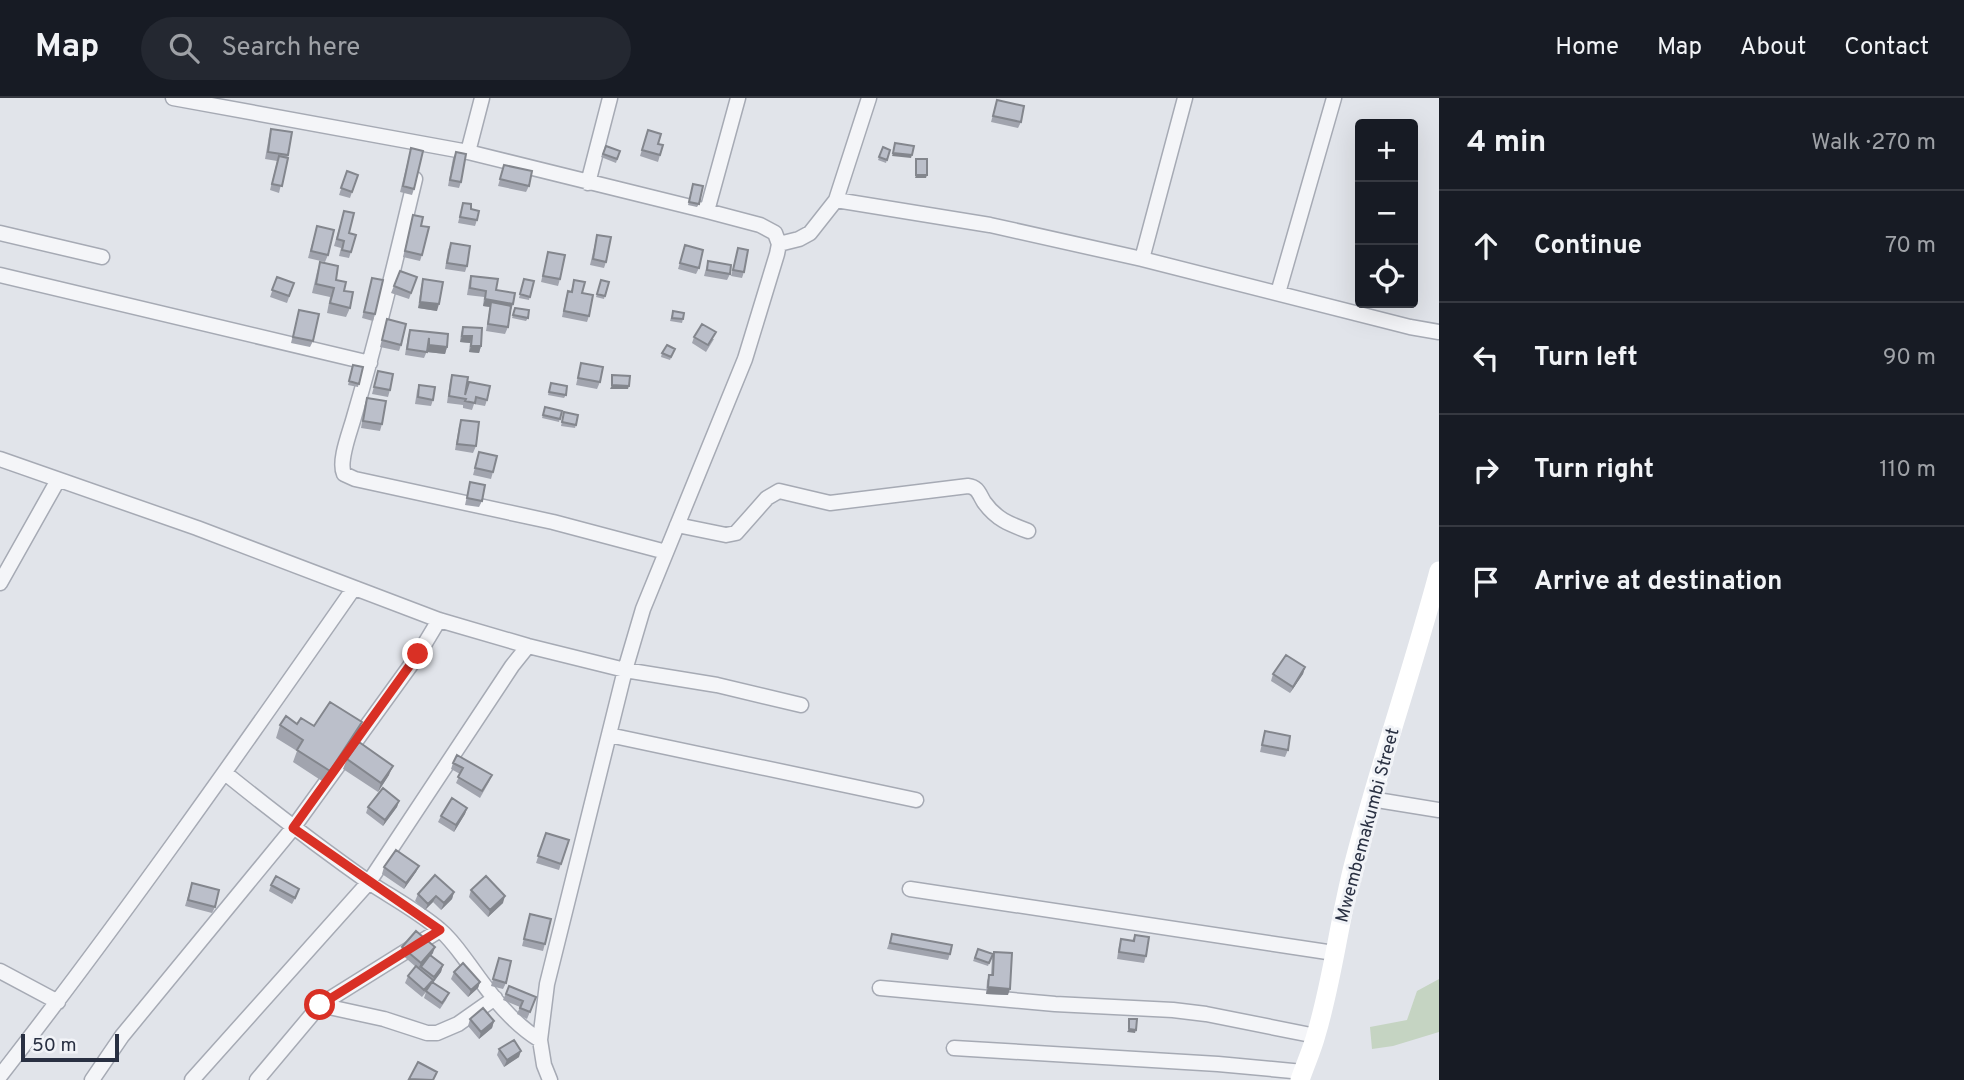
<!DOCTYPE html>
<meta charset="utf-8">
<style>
:root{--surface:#171b24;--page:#242831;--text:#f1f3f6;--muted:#9ea1a6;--line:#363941}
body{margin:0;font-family:Overpass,sans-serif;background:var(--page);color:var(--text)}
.controls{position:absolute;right:21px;top:21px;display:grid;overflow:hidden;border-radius:7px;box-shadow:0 7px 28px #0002}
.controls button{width:63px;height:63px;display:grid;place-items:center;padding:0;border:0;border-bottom:2px solid var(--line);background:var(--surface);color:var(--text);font:35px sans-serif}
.scale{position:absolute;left:21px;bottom:18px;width:98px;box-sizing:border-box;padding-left:7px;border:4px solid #293042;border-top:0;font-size:19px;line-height:24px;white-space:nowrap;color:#293042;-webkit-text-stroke:5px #f1f3f7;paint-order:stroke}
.stop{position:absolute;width:21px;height:21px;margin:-16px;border:5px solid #d93025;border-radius:50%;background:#fff}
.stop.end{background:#d93025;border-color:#fff;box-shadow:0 2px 7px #0008}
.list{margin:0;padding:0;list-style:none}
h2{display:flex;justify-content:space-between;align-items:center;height:91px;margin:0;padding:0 28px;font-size:30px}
h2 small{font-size:23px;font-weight:400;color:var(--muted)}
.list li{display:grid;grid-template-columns:46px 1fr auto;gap:21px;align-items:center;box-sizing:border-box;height:112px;padding:0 28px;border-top:2px solid var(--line)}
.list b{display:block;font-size:26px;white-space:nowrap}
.list em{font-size:23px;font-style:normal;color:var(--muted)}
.icon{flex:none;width:38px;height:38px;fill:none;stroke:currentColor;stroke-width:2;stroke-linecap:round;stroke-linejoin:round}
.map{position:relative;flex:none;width:1439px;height:982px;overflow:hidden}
header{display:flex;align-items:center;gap:42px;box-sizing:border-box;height:98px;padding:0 35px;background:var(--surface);border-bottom:2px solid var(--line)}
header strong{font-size:33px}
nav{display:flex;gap:38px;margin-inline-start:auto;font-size:24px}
.search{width:490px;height:63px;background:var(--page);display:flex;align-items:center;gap:18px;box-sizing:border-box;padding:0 24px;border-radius:38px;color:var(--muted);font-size:26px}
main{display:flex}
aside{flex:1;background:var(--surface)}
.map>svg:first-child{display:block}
.green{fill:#c5d4c2}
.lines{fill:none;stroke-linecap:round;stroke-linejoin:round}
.street-casing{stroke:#a6aab4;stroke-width:17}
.street{stroke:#f4f5f8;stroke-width:14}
.secondary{stroke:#fff;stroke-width:19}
.wall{fill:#a1a4ae}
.shaded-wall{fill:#83868d}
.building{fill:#bbbfca;stroke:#83868d;stroke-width:2}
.route{stroke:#d93025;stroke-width:9}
.labels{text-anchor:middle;stroke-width:6;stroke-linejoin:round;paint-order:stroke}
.street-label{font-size:18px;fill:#293042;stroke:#f1f3f7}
</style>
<header>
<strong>Map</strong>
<div class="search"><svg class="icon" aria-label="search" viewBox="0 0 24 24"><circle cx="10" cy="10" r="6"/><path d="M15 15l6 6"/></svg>Search here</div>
<nav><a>Home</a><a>Map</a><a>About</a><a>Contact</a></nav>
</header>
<main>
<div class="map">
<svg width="1439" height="982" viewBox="0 0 1439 982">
<rect width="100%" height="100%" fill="#e1e4ea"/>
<path class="green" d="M1439,881v53l-46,14 -21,3 -2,-22 37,-7 10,-29z"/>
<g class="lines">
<g class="street-casing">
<path id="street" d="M173,0l295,54 239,59 53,14 15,8 4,11 -2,10 -32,105 -102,250 -18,61 -78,314 -7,56 4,25 6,15
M468,54l14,-54
M415,81c-19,80 -38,160 -61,238 -4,15 -16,44 -10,57l11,5 198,43 113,30
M588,85l22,-85
M836,102l154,25 152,34 268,68 29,5
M707,113l31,-113
M0,135l102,24
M779,146l20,-5 11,-6 26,-33 33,-102
M1142,161l43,-161
M0,177l370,88
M1278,195l56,-195
M0,361l197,69 242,92 89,26 97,24 92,15 84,20
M677,427l49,10 10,-2 31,-35 12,-7 51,12 138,-17c10,1 11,8 16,16 12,17 25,22 44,29
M0,485l58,-103
M609,637l307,65
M225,675c47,38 95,75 145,110 23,15 49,29 70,47 11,9 19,21 28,33 20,28 42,59 72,77
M1371,701l68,11
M910,791l424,64
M0,873l58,31
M880,890l175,16 118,6 33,4 110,22
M320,907l64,14 43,14h10l21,-9 37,-26
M954,950l264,16 85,8
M0,978c123,-158 239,-323 354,-488
M92,982l30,-44 171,-208 125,-173 21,-35
M192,982l177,-198 143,-216 16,-20
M257,982l63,-75 120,-75"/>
</g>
<use href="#street" class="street"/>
<path class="secondary" d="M1300,982c5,-15 12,-30 16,-45 17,-56 23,-115 38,-172 25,-98 59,-194 85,-292"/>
</g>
<path class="wall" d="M997,2l24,22 -3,6 -27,-6z
M271,31l17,26 -9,38 -9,-3 7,-29 -12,-2 4,-23z
M648,32l10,14 5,1 -5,17 -18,-6z
M606,48l14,5 -4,12 -15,-6z
M883,49l7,3 -4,13 -8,-3z
M411,50l3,41 -2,6 -12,-3z
M456,54l5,30 -2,6 -11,-2 5,-28z
M504,67l25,21 -3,6 -28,-6z
M347,73l11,4 -8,23 -11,-3z
M692,89l7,17 -2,3 -9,-2z
M463,105l14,17 -2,6 -17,-3z
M344,113l5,22 2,19 -2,6 -10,-2 2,-8 -7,-2z
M413,117l8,11 1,29 -2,6 -17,-4z
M317,128l11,29 -3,7 -17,-4z
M597,137l9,27 -2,6 -14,-3z
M451,145l16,23 -2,6 -20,-3 3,-19z
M685,147l14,23 -3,6 -18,-5z
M738,150l6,24 -2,6 -11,-2z
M548,154l12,27 -2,7 -17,-4z
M708,163l22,13 -3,6 -23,-4z
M320,164l24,29 6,17 -4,9 -19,-4 3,-16 -18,-4 5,-21z
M400,173l17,6 -8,22 -18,-6z
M471,178l25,14 15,20 -3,17 -3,7 -19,-3 4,-24 -7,-1 1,-9 -17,-2 2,-13z
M277,179l17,6 -7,20 -17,-6z
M372,180l3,36 -2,7 -11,-3z
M423,181l14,32 -19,-3 3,-22z
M524,181l10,2 -5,19 -10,-2z
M574,182l8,13 7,23 -2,6 -25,-5 4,-20 2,-6h3z
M601,182l8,2 -5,17 -8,-2z
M515,210l13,10 -2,3 -14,-3z
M299,212l14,31 -3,6 -19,-4z
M673,213l10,8 -1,4 -12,-2z
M387,221l14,26 -2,6 -19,-4z
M463,229l18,19 -2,7 -10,-1 1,-9 -10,-1 1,-9z
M410,232l37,17 -2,7 -18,-2v-1l-3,7 -19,-3 3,-19z
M694,239l20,2 -8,13 -14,-9z
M675,251l-5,11 -9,-3 1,-4z
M581,265l19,19 -3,7 -21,-4z
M353,267l10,2 -5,20 -10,-2z
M378,273l12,19 -2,7 -16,-3z
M452,277l14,17 21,8 -2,6 -11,-2 -2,6 -9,-2v-3l-16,-2 3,-22z
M551,285l15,12 -2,3 -16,-3z
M419,287l14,15 -2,6 -16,-2 2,-13z
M367,300l15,26 -2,7 -19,-3 4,-24z
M545,309l17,4 -3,11 -17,-4z
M564,314l12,13 -1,3 -14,-2z
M461,322l15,26 -3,7 -18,-3 4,-24z
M479,354l14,20 -2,7 -18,-4z
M470,384l12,19 -3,6 -14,-2z
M1305,569l-2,7 -13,19 -19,-12 2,-7z
M297,626l60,11 -32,48 -32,-21 4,-11 -21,-13 4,-13z
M1265,633l23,19 -3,7 -25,-5z
M347,661l42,16 -11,17 -35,-23z
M453,665l39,12 -3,7 -9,16 -24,-15 4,-9 -9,-5z
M399,703l-2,6 -14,19 -17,-13 2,-6z
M467,710l-2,6 -11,18 -16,-10 3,-6z
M546,735l23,7 -10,30 -23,-7z
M419,768l-3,6 -12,17 -22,-15 2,-7z
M192,785l23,24 -3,6 -27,-7z
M271,787l26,10 -5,9 -23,-13z
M471,792l32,13 -15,14 -19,-20z
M454,794l-2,7 -11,11 -8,-8 -8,8 -10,-9 3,-7z
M530,816l15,30 -2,7 -21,-5z
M892,836l58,20 -2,6 -61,-11z
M1135,837l11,21 -2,7 -27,-4 2,-13 2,-7 11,2z
M402,849l31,6 -2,3 12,9 -2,7 -8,11 16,10 -3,7 -6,9 -16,-11 2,-6 -4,5 -17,-14 3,-7 8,-9 -16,-14z
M978,851l15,5 -5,12 -15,-5z
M994,854l14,43 -22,-1 1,-13 2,-6h2l1,-17z
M499,860l7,25 -3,6 -12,-3z
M454,874l26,10 -2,6 -10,9 -17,-18z
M509,888l27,11 -9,22 -10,-5 3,-7 -17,-7z
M470,921l24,2 -2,7 -13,11 -11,-13z
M499,951l20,8 -15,10 -7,-12z"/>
<path class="shaded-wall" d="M893,55l19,2 -1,3 -19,-2z
M916,77h11l-1,3h-11z
M485,201l28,5 -2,6 -20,-8 -1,5 -7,-1z
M420,204l19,2 -2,7 -19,-3z
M462,238h10l-2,7 -10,-1z
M429,247l18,2 -2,7 -18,-2z
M471,248h10l-2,7 -10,-1z
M612,287l17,1 -1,3h-18z
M1305,569l-2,7 -13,19 3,-6z
M362,624l-5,13 -32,48 5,-12z
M393,668l-4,9 -11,17 3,-9z
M399,703l-2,6 -14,19 2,-6z
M467,710l-2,6 -11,18 2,-7z
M419,768l-3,6 -12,17 2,-6z
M454,794l-2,7 -11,11 3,-7z
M436,798l-3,6 -8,8 3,-6z
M505,798l-2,7 -15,14 2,-7z
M435,849l-2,6 -15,16 3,-6z
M443,867l-2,7 -9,12 2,-7z
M480,884l-2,6 -10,9 3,-7z
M988,889l22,2 -2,6 -22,-1z
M494,923l-2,7 -13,11 2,-7z
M1129,931l7,1 -1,3 -8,-1z
M521,953l-2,6 -15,10 3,-7z"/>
<path class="building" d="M997,2l27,6 -3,16 -28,-6z
M271,31l21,3 -4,23 -20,-3z
M648,32l13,4 -3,10 5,1 -3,10 -18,-5z
M895,45l19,3 -2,9 -19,-2z
M606,48l14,5 -3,8 -14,-5z
M883,49l7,3 -3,10 -8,-3z
M411,50l12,3 -9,38 -11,-3z
M456,54l10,2 -5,28 -11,-2z
M279,58l9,2 -6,28 -10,-2z
M916,61h11v16h-11z
M504,67l28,6 -3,15 -29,-7z
M347,73l11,4 -6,17 -11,-4z
M693,86l10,2 -4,18 -10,-2z
M463,105l8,1v5l8,2 -2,9 -17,-3z
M344,113l10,2 -5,20 7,2 -5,17 -9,-2 2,-9 -7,-2z
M413,117l10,2 -2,9 8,1 -7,28 -17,-4z
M317,128l17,4 -6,25 -17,-4z
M597,137l14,2 -5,25 -13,-3z
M451,145l19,3 -3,20 -20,-3z
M685,147l18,5 -4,18 -19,-5z
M738,150l10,2 -4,22 -11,-2z
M548,154l17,3 -5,24 -17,-3z
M708,163l23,4 -1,9 -23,-4z
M320,164l18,4 -2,14 10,2 -2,9 9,1 -3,16 -20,-5 4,-15 -18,-4z
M400,173l17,6 -6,16 -17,-7z
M471,178l27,3 -2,11 19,3 -2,11 -28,-5 1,-8 -16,-3z
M277,179l17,6 -5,13 -17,-6z
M372,180l11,2 -8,34 -11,-2z
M423,181l20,3 -4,22 -19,-2z
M524,181l10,2 -4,16 -10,-3z
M574,182l11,2 -3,11 11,2 -4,21 -25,-5 4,-20 4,1z
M601,182l8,2 -4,14 -8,-2z
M491,204l20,4 -3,21 -20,-3z
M515,210l14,2 -1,8 -15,-3z
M299,212l20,4 -6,27 -20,-4z
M673,213l11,2 -1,6 -11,-1z
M387,221l19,5 -5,21 -19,-5z
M702,226l14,8 -8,13 -14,-8z
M463,229l19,1 -1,18h-10l1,-10h-10z
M410,232l38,4 -1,13 -18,-2v-7l-2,14 -20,-3z
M667,247l8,4 -4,8 -9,-4z
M581,265l22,4 -3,15 -22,-4z
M353,267l10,2 -4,17 -10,-3z
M378,273l15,3 -3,16 -16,-3z
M452,277l16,2 -3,18 4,-13 21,4 -3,14 -11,-3 -1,6 -10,-2 1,-2 -17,-3z
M612,277l18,1 -1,10 -17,-1z
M551,285l16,3 -1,9 -17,-3z
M419,287l16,2 -2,13 -15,-3z
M367,300l19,3 -4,23 -19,-3z
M545,309l17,4 -2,8 -17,-4z
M564,314l14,3 -2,10 -14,-3z
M461,322l18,2 -3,24 -19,-2z
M479,354l18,4 -4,16 -18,-4z
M470,384l15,3 -3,16 -15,-3z
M1286,557l19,12 -12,20 -20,-13z
M330,604l32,20 -32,49 -33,-21 6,-10 -23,-15 6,-9 11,8 4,-6 13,8z
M1265,633l25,5 -2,14 -26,-5z
M359,644l34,24 -12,17 -34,-24z
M457,657l35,20 -10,16 -24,-14 5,-9 -10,-5z
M383,690l16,13 -14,19 -17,-13z
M452,700l15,10 -11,17 -15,-9z
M546,735l23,7 -8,24 -23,-8z
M396,752l23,16 -13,17 -22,-16z
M435,777l19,17 -10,11 -8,-7 -8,8 -10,-10z
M276,778l23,13 -4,9 -24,-13z
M486,778l19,20 -15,14 -19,-20z
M192,785l27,7 -4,17 -27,-7z
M530,816l21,5 -6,25 -21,-5z
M416,833l19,16 -14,16 -19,-16z
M892,836l60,11 -2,9 -60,-11z
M1135,837l14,2 -3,19 -27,-4 2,-13 13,2z
M978,851l15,5 -4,9 -14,-5z
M994,854l18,1 -2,36 -22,-2 1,-12h4z
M430,857l13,10 -9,12 -13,-10z
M499,860l12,3 -5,22 -13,-4z
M463,865l17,19 -9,8 -17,-18z
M416,868l17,14 -9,10 -16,-14z
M432,884l17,11 -7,10 -16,-12z
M509,888l27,11 -6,15 -10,-4 3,-7 -17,-7z
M483,910l11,13 -13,11 -11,-13z
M1129,921h8l-1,11 -7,-1z
M514,942l7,11 -14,9 -8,-11z
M418,964l19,10 -4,8 -24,-1z"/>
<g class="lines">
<path class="route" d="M320,907l120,-75 -147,-102 125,-174"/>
</g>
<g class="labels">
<g class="street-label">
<text transform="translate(1367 727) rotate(-75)" y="6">Mwembemakumbi Street</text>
</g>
</g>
</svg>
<div class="controls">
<button>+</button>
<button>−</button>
<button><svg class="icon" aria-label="locate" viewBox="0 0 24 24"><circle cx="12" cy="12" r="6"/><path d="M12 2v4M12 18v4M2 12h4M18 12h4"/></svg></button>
</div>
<div class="scale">50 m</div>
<div class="stop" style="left:320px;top:907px"></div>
<div class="stop end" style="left:418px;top:556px"></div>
</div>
<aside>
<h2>4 min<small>Walk · 270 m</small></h2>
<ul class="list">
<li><svg class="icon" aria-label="ahead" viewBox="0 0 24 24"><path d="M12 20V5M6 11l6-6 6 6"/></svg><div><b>Continue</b></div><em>70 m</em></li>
<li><svg class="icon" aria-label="left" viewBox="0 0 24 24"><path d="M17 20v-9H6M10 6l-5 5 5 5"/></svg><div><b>Turn left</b></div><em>90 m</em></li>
<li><svg class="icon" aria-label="right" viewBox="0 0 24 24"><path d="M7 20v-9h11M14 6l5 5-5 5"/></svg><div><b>Turn right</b></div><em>110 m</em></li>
<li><svg class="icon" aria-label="arrive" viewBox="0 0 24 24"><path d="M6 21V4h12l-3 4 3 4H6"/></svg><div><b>Arrive at destination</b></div></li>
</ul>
</aside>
</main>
